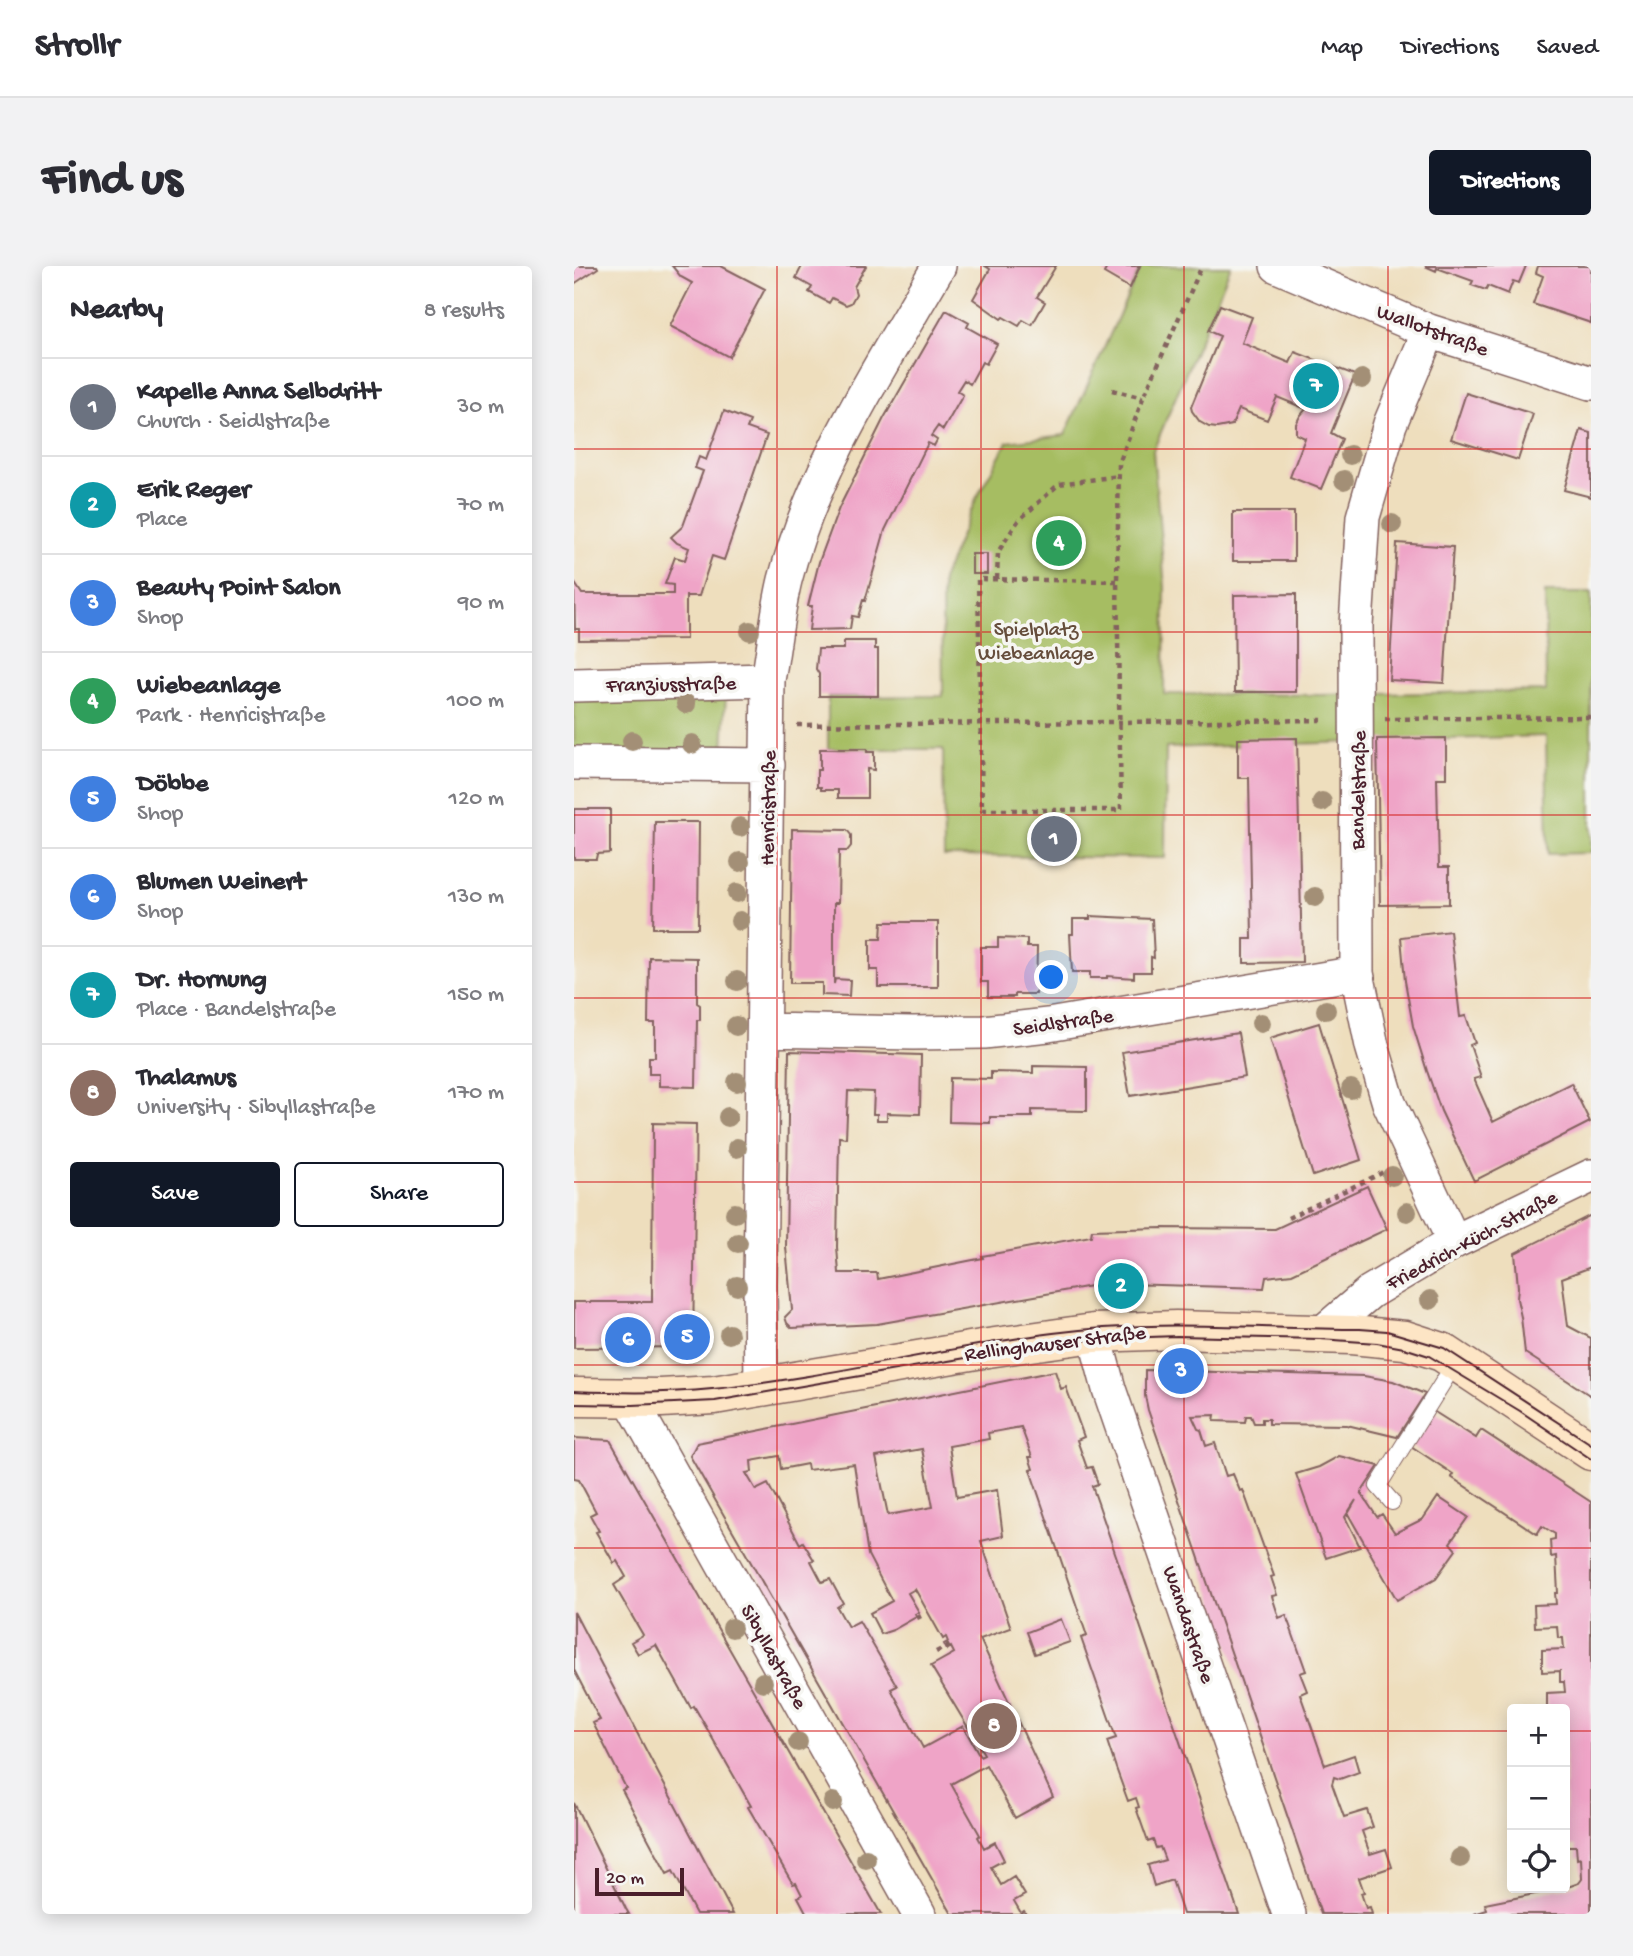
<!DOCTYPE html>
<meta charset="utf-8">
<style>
:root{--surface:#fff;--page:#f2f2f3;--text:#2b2b33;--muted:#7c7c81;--line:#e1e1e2;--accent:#111827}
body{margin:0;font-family:"Gochi Hand",sans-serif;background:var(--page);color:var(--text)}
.controls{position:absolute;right:21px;bottom:21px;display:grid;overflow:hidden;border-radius:7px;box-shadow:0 4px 18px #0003}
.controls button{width:63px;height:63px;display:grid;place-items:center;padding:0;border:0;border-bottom:2px solid var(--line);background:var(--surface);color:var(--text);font:35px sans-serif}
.scale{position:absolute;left:21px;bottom:18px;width:89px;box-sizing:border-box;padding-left:7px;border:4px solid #4a1f2b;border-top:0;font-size:19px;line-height:24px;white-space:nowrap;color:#4a1f2b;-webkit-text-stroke:5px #f6f6f2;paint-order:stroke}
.you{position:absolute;left:478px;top:712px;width:24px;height:24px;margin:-18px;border:5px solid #fff;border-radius:50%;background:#1a73e8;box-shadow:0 0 0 10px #1a73e833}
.badge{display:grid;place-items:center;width:46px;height:46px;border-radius:50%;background:var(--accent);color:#fff;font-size:23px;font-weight:700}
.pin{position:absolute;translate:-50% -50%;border:4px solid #fff;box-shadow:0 2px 7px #0006}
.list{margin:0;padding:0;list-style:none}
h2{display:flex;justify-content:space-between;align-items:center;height:91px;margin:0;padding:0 28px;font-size:30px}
h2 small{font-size:23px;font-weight:400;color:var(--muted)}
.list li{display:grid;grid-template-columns:46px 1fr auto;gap:21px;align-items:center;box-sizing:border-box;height:98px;padding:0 28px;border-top:2px solid var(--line)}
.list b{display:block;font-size:26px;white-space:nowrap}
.list p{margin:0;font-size:23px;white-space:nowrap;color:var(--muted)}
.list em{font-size:23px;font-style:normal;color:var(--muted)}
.actions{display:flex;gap:14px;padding:21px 28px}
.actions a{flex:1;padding:16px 0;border:2px solid var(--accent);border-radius:7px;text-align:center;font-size:24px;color:var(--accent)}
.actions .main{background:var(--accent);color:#fff}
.icon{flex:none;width:38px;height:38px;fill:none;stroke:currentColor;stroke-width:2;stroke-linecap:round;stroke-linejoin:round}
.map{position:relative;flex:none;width:1017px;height:1648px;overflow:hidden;border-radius:7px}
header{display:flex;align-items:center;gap:42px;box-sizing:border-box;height:98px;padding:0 35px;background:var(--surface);border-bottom:2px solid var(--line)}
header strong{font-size:33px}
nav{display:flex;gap:38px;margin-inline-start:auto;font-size:24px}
.intro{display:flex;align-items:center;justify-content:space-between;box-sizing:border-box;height:168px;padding:0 42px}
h1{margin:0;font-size:49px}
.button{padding:18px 32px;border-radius:7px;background:var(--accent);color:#fff;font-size:24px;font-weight:700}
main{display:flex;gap:42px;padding:0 42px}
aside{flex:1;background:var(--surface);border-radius:7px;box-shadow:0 4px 18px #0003}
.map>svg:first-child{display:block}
.green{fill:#a6bd62;stroke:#786e46;stroke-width:2}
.building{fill:#efa4c7;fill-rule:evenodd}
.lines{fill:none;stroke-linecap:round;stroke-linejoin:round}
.service-casing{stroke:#83625e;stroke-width:18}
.minor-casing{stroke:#83625e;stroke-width:36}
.secondary-casing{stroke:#83625e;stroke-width:41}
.path{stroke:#83625e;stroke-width:4.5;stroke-dasharray:5 5;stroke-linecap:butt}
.service{stroke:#fff;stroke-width:16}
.minor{stroke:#fff;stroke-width:33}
.secondary{stroke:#fde5c5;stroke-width:38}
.tram{stroke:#4a1f2b;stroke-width:2}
.tree{fill:#a38f76}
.grid{fill:none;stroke:#d62828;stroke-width:2;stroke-opacity:0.55}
.labels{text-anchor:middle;stroke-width:7;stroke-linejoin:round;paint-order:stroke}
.street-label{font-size:21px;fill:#4a1f2b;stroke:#f6f6f2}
.park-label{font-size:21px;fill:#664e3c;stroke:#f6f6f2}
</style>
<header>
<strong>Strollr</strong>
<nav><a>Map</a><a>Directions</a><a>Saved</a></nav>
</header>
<div class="intro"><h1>Find us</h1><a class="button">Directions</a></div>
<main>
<aside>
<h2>Nearby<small>8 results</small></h2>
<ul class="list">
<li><span class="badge" style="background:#6b7280">1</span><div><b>Kapelle Anna Selbdritt</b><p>Church · Seidlstraße</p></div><em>30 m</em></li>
<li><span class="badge" style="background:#0f9aa8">2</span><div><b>Erik Reger</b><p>Place</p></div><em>70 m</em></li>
<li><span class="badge" style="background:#3f7fe0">3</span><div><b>Beauty Point Salon</b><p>Shop</p></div><em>90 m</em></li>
<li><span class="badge" style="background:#2e9e5b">4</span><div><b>Wiebeanlage</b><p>Park · Henricistraße</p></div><em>100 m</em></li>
<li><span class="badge" style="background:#3f7fe0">5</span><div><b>Döbbe</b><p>Shop</p></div><em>120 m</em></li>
<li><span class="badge" style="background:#3f7fe0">6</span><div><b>Blumen Weinert</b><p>Shop</p></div><em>130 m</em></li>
<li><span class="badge" style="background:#0f9aa8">7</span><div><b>Dr. Hornung</b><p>Place · Bandelstraße</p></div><em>150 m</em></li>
<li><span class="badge" style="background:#8d6e63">8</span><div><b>Thalamus</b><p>University · Sibyllastraße</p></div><em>170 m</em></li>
</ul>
<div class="actions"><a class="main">Save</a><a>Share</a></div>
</aside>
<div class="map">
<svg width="1017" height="1648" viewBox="0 0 1017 1648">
<rect width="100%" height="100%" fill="#f6f6f2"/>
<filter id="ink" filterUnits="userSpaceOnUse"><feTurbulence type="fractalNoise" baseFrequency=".0143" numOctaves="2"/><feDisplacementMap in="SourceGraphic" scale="14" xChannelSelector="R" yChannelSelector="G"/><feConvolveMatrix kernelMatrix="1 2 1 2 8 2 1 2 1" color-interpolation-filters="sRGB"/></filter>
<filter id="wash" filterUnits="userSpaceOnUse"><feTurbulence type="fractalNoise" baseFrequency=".00686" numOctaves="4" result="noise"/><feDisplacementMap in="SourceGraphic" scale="28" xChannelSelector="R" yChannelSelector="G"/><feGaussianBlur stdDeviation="1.57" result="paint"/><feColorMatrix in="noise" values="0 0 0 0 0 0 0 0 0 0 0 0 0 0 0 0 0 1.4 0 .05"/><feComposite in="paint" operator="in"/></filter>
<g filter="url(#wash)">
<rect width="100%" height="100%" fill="#eedebd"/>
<path class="green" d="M567,0h90l-78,185 12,136 -1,107 157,1 225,-4 -1,-98h46v260l-43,1 -2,-118 -380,12 -1,110 -221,-2 -1,-107h-115v-52l115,-1 -1,-116 34,-81 31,-57 58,-7z
M152,427l-3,59 -149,1v-58z"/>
<g id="blocks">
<path class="building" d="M0,0h23l1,2 -24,16z
M98,0h49l44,23 -36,68 -59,-31 22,-43 -11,-6z
M228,0h64l-12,21 2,7 -5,9 -5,2 -14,-7 -3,5 -20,-11 3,-5 -16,-9z
M411,0h71l-19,31 8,5 -13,23 -9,-5 -4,6 -16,-9 -2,2 -28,-20 17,-30z
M534,0h32l-10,22 -26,-15z
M851,0h101l-7,17 -6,-2 -5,13 -20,-8 -2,4 -15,-5 2,-4 -36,-13 -1,3z
M964,0h53v57l-58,-19 10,-28 -7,-3z
M646,39l32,12 -10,26 48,20 5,-11 60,23 -24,58 11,6 -21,50 -31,-12 15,-39 -9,-4v-10l4,-8 6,-7 -29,-12 -10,23 -28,-11 -7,16 -15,3 -8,-1 -9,-5 -8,-11 -1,-4 29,-71 -12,-5z
M372,44l23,13 -2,4 30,17 -11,20 -4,-2 -12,22 -6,-4 -7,11 6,4 -20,35 -5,-4 -7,10 6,4 -3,6 -6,-3 -43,87 -20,71 -2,-1 -5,17 -6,-1 -2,13 -41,1 3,-24h-4l11,-44 20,-54 45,-90z
M892,127l67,21 -15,46 -67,-21z
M150,145l26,10 -3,7 20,7 -43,125 -12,-4 -13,40h-13v43l-107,1v-11h-4l-1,-47 8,12h91v-9l-8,-1 10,-27 10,3 4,-12 -12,-5 -6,-6 12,-11 20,-55 -8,-3 4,-11 7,3z
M1007,164l10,3v64l-27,-7z
M659,246h61v49h-61z
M823,277l56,4 -9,136 -55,-3z
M398,288h15v20h-15z
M722,328v98h-61l-1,-97z
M270,375h31v8h3v47h-59v-22l-3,-5 2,-20h26z
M723,472l5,224 -58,1v-24h8l-3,-161h-11v-39z
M872,472v40h-9l2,89h10v37l-69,1 -3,-166z
M246,483h47v3h7v18l-7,-1v29h-29v-8h-17v-3h-4v-17h3z
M0,543h36v44l-13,1 -1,5h-22z
M81,556h44l-1,106h-45z
M218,563l55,1 4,5v11l-4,5h-8l-1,52h-4v81l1,-5 15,1 -1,16 -27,-1v-12h-32z
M473,566h14v14h-14z
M516,650l62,3 2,39 -3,-1v15h-17v6l-27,-2v2h-17v-6h-18l-2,-38h3v-15h17z
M308,656h56v65h-60v-17h-8v-31h11z
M876,665l10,86 6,-1 9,27 -5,2 11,32 -7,2 19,43 78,-39 19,39 -116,59 -33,-70 -14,-40 -14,-45 -8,-45 -4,-44z
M424,672l29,1v8h10l-1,47h-21v3h-27v-15h-7v-35h17z
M75,691l48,1v45l3,2v15h-3l-1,67 -37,-1v-12h-10v-17h6v-34h-7z
M745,757l42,137 -48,16 -43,-138z
M664,767l7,44 -115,19 -8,-44z
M215,785l132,4 -1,59 -33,-1v7h-10v-6h-4l1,-22 -26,-1 -2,47 -7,-1 -2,110 2,26h38l1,6 105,-21 -1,-2 109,-20 1,-6 70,-2 113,1 92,-43 20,43 -95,45 -26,3 -2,11 -139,-4 -34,2 -214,38 -85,4 -5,-5 -2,-6 7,-7 -6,-63z
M459,800l54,1v44l-55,-1v7h-42v6l-41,-1 1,-44 41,1v-7l42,1z
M79,857l43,1 -3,223 -119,1v-46h78z
M1017,949v52l-29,11 6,48 23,12v58l-66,-43 -4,-36 -4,-18 1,-12 -3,-34z
M571,1104l219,6 29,5 32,13 -28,43 -50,-12 -78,-1v-5h-7v4h-8l-3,-7h-5l-1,6 -31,-1 1,-6 -23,1 6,13 3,1 5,16 9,-3 11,33 7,-2 7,17 3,-1 31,86 -3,1 6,18 -5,1 7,22 7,-3 20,56 -6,2 7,18 -7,3 25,71 29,-10 5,17 -19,7 -6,-2 -2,7 12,33 23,-7 6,17 -11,4 8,23 16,-5 6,18 -33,11 5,14 -3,1 5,15 4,-1 2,7h-51l-173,-504 -3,-14z
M481,1105l6,18 5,-2 18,50 -7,3 10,28 5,-1 6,17 -6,2 6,17 141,411h-56l-11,-34 -18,6 -6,-21 17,-5 -5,-13 -4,1 -3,-8 -5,2 -12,-34 3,-1 -3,-9 -8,3 -12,-33 -9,-27 9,-3 -35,-100 6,-2 -57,-166 3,-1 -4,-12h3l-11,-30 -33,6 1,6 -40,7 8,51 40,-7 6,46 -22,5 30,87 -31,11 73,158 -38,21 -29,-53 -35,19 29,51 -2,2 6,11 11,-6 9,18 -13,7 10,18 13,-8 11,18 -11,6 7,12 3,-2 2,3h-74l-262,-458 7,-13zM348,1183l11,58 -45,8 -12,-58zM205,1190l2,13 26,-5 1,6 46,-6 14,91 24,46 -22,12 11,21 12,-4 23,-13 -1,-3 4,-2 -11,-19 7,-4 28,50 3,-2 2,5 -4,2 3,6 4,-3 3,6 -23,13 53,88 -4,2 -17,-30 -40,22 -32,-59 6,-3 -38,-65 -11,6 -11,-20 6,-4 -13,-24 -8,3 -11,-21 3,-1 -11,-18 -3,2 -32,-60 -12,6 -10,-17 6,-1 -1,-11z
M856,1143l46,29 5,-8 110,72v412h-117l13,-4 -2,-6 80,-16 14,-5 3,-4 -1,-21 -4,1 -1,-13h-11v-137h-18v-16l18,-1 -1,-10h-4v-11l-18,1v-22l22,-1 -1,-11h-5l-1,-12 -22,1 -1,-22 22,-1 -1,-11h3l-2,-37 -5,1 -1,-17 5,-1v-5l-13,-8 -5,8 -86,-57 2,-3 -45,-30z
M0,1172l36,2 271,474h-74l-9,-17 4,-2 -6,-12 -3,1 -45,-77 3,-1 -57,-100 -3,2 -35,-63 -18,9 -7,-12 12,-7 -29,-50 12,-8 -9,-16 -3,2 -18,-31 3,-1 -9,-16 6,-3 -17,-32 -5,-1z
M765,1190l40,10 -18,27 16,24 5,-3 13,19 28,-14 15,-22 30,20 -18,26 6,7 -20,28 -39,22 -49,-86 8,-14 -11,17 15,30 -34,11 -30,-84 23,-7z
M0,1346l83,159 76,143h-37l-23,-43 -6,3 -45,-84 4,-2 -33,-65 7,-3 -26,-50z
M487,1353l9,23 -35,12 -8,-22z
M0,1537l52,106 3,5h-55z"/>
</g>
</g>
<g filter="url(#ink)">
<use href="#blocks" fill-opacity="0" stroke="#83625e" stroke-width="2"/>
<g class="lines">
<g class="service-casing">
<path id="service" d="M818,1236l-14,-16 79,-126"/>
</g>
<g class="minor-casing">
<path id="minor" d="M703,0l152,65 162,52
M855,65l-39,93 -27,93 -7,108 1,348 15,73 17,57 65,139
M0,419l194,-5
M0,497l194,2
M191,764l148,3 71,-1 64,-7 309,-52
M520,1067l15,56 180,525
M748,1067l48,-41 84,-50 137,-66
M187,1122l-1,-103 8,-605c6,-33 9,-67 17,-100 29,-113 96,-214 154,-314
M56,1133l289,515"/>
</g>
<g class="secondary-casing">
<path id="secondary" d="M0,1131l87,1 53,-3 274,-47 106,-15 82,-3 175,5 54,5 37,12 149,99"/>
</g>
<path class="path" d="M538,124l31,8
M423,313l1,-27 20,-31 41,-37 60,-8
M543,315l-139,-2 4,231h139l-4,-229 2,-117 24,-66 59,-132
M811,453l206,-2
M223,459l530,-5
M480,567v-23
M714,952l100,-48
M343,1352l4,-2
M362,1386l14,-7"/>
<use href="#service" class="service"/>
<use href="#minor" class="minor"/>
<use href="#secondary" class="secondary"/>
<path class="tram" d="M0,1125c46,2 92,3 138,-2 115,-11 227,-41 341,-56 102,-14 204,-4 307,-4l27,2 57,17 147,96
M0,1138l59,1 82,-4 274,-47 106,-15 82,-3 143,3 57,4 27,5 25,8 91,55 71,48"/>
</g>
<g class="tree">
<circle cx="788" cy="113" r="10"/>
<circle cx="776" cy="189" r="10"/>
<circle cx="770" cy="214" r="10"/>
<circle cx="818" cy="258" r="10"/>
<circle cx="176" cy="365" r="10"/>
<circle cx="112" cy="438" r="10"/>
<circle cx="58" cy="475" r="10"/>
<circle cx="118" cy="478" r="10"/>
<circle cx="748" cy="536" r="10"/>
<circle cx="166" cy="561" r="10"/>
<circle cx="166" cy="596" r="10"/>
<circle cx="163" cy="627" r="10"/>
<circle cx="741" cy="631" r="10"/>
<circle cx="166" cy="655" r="10"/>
<circle cx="163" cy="715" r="10"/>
<circle cx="752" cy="744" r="10"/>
<circle cx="687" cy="757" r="10"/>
<circle cx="162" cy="760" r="10"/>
<circle cx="163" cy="816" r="10"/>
<circle cx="777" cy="823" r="10"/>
<circle cx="154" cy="851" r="10"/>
<circle cx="163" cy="882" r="10"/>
<circle cx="818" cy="910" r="10"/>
<circle cx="833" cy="946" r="10"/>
<circle cx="161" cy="947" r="10"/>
<circle cx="164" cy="977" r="10"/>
<circle cx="163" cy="1020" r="10"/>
<circle cx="856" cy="1034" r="10"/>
<circle cx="155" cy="1068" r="10"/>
<circle cx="158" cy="1362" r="10"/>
<circle cx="189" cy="1416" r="10"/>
<circle cx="224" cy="1476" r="10"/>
<circle cx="259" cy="1536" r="10"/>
<circle cx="886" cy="1592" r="10"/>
<circle cx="292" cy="1593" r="10"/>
</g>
</g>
<path class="grid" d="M203,0v1648M407,0v1648M610,0v1648M814,0v1648M0,183h1017M0,366h1017M0,549h1017M0,732h1017M0,916h1017M0,1099h1017M0,1282h1017M0,1465h938M991,1465h26"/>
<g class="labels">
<g class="street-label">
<text transform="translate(859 63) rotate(20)" y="7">Wallotstraße</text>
<text transform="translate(97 417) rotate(-1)" y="7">Franziusstraße</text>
<text transform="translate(783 524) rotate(-89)" y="7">Bandelstraße</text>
<text transform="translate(193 542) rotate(-89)" y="7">Henricistraße</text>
<text transform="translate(489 755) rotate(-8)" y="7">Seidlstraße</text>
<text transform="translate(897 973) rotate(-28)" y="7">Friedrich-Küch-Straße</text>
<text transform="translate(481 1076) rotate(-7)" y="7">Rellinghauser Straße</text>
<text transform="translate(616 1358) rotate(71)" y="7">Wandastraße</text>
<text transform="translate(201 1390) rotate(61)" y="7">Sibyllastraße</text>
</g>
<g class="park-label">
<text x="462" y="369">Spielplatz<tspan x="462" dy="24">Wiebeanlage</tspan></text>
</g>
</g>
</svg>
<div class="controls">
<button>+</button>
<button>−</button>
<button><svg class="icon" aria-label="locate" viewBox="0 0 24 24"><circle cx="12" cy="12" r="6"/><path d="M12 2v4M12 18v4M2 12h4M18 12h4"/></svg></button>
</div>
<div class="scale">20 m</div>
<div class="you"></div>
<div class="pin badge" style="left:480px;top:573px;background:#6b7280">1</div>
<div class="pin badge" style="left:547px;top:1020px;background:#0f9aa8">2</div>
<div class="pin badge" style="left:607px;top:1105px;background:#3f7fe0">3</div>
<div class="pin badge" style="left:485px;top:277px;background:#2e9e5b">4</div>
<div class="pin badge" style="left:113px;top:1071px;background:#3f7fe0">5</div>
<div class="pin badge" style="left:54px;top:1074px;background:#3f7fe0">6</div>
<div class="pin badge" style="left:742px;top:120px;background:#0f9aa8">7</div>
<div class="pin badge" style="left:420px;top:1460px;background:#8d6e63">8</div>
</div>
</main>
